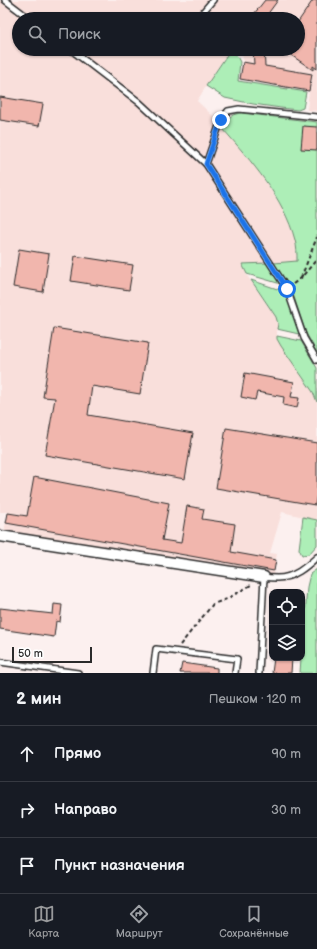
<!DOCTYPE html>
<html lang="ru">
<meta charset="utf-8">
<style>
:root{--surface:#171b24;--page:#20242c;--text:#f1f3f6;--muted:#9ea1a6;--line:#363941;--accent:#98999b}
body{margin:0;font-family:"Balsamiq Sans",sans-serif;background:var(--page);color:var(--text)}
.controls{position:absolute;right:12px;bottom:12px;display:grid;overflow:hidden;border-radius:8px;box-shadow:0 1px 3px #0004}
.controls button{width:36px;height:36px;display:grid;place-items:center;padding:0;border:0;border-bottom:1px solid var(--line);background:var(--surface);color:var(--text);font:20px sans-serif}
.scale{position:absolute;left:12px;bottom:10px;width:80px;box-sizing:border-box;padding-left:4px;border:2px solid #2b2b2b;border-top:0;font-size:11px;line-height:14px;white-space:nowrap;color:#2b2b2b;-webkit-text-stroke:3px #fff;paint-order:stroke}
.stop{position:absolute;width:12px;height:12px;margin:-9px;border:3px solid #1a73e8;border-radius:50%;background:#fff}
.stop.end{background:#1a73e8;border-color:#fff;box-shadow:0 1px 4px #0008}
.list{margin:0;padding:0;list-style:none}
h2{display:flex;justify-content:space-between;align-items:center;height:52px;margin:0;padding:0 16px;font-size:17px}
h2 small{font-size:13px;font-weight:400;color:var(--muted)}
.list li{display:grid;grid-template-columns:26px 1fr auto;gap:12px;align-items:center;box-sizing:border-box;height:56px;padding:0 16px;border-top:1px solid var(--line)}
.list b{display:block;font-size:15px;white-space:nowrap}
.list em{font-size:13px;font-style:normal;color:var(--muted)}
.icon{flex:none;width:22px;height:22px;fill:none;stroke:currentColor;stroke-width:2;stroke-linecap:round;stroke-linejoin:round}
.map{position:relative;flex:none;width:317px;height:673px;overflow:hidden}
.search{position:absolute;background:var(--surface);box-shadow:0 1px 3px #0004;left:12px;right:12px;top:12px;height:44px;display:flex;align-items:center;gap:10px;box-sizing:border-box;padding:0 14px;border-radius:22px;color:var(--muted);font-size:15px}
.sheet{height:220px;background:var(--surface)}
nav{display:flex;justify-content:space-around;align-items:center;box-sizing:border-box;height:56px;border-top:1px solid var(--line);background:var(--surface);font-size:11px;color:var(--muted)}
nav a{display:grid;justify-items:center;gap:2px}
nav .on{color:var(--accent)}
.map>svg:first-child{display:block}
.built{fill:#f9dfdb}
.green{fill:#adeeb7;stroke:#6c8c71}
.building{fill:#f1b6ad;stroke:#2b2b2b}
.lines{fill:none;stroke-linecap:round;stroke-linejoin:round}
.service-casing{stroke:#2b2b2b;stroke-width:8}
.minor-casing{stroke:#2b2b2b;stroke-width:13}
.path{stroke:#2b2b2b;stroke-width:2;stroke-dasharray:4 3;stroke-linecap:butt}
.service{stroke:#fff;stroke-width:5}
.minor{stroke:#fff;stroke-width:10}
.route{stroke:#1a73e8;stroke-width:5}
</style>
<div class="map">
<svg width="317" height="673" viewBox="0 0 317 673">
<rect width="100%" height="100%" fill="#fcf0ef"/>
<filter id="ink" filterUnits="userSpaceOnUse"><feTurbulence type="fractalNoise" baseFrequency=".025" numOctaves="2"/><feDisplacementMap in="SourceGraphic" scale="8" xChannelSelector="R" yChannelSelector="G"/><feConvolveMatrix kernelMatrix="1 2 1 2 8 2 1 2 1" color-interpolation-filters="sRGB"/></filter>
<g filter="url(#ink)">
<path class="built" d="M0,0h317v111l-10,-1 2,-19 -69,-12 3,-17 -1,-13h56v-30h-279v30h212l-16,23 -18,29 17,16 42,50 28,43 12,31 1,21 -55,2 6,13 28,40 2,7 -1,8v7l36,53 4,10v118l-35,-8 -12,41 7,1 -4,21 -269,-43 4,-20h-8z"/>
<path class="green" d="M231,49h2l7,13 -2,19 68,11 -3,16 -5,2 -17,-2 -28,-4 -28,-6 -19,-12z
M241,113l76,9v231l-11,-20 -14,-42 -18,-28 23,-2c0,-7 0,-14 -2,-21 -11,-42 -44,-79 -72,-111 6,-11 5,-14 18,-16z
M267,263l14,21 -34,-10 -5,-10z
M251,280l35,12 13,42 -22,-5 1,-5 -2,-7z
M277,336l24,5 16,27v34l-4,-10 -32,-46 -4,-7z
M303,517l14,3v25l-8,9 -7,1 -3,-6z
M317,569v101l-1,3h-16l1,-15h1l5,-71 3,-13z"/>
<path class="building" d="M265,0h13l-14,19h-14z
M313,0h4v69l-4,-3v4l-31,-21h16v-27z
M253,49h11l1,17 47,8 -3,17 -69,-12 3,-17 11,2z
M0,97l43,7 -4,22 -39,-6z
M303,126l14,1v23l-16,-1z
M19,249l30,5 -6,38 -30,-5z
M75,256l58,9 -4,25 -58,-9z
M54,328l94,15 -8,51 -48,-8 -4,29 105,18 -8,46 -140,-24 10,-57 -12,-1z
M245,373l49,9 -3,15 8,1 -2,10 -14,-3 1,-8 -27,-5 -2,8 -14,-3z
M226,428l91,15v50l-2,12 -99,-17z
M34,477l135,26 -7,37 19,3 6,-37 17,3 -2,10 33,5 -4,28 45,8 -2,11 -268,-48 2,-10 19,3z
M54,604l8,1 -2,17 -4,-1 -2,16 -54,-8v-21l53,6z
M274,658h18l-1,15h-19z
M182,663l35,5v5h-37z"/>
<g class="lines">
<g class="service-casing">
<path id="service" d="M5,0l25,19
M197,19l16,-19
M70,49l69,53 67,62 81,125 17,49 13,22
M206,164l15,-44 7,-9 11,-2 78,8
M0,662l78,11
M153,673l3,-24 81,10 -2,14
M259,673l5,-96c5,1 9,1 13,1 17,0 29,-11 40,-21"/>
</g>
<g class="minor-casing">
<path id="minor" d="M0,536l264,41"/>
</g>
<path class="path" d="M301,278l16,-41
M293,284l8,-6 16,-19
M180,645l33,-41 14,-5 24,-14"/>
<use href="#service" class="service"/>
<use href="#minor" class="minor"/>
</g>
</g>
<g class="lines" filter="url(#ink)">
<path class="route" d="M221,120l-15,44 81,125"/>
</g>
</svg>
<div class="controls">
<button><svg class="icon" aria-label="locate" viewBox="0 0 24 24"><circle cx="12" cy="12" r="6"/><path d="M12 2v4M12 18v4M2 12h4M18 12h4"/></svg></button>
<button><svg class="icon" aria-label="layers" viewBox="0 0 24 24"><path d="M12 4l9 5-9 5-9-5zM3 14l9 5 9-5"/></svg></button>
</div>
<div class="scale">50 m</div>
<div class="stop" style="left:287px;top:289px"></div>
<div class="stop end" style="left:221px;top:120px"></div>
<div class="search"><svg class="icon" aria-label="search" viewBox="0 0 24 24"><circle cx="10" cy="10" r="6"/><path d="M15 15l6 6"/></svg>Поиск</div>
</div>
<section class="sheet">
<h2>2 мин<small>Пешком · 120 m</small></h2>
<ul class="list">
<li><svg class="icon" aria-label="ahead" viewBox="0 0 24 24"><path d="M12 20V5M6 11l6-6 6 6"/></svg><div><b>Прямо</b></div><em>90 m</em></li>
<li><svg class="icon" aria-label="right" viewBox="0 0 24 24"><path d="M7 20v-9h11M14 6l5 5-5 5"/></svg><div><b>Направо</b></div><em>30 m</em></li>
<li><svg class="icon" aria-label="arrive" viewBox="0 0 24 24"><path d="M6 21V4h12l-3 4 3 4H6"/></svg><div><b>Пункт назначения</b></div></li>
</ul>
</section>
<nav>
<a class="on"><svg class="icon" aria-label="map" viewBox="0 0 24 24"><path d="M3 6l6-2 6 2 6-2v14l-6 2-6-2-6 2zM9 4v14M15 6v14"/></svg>Карта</a>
<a><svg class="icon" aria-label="directions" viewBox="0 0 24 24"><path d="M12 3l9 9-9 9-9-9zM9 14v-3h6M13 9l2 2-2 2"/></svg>Маршрут</a>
<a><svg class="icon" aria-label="saved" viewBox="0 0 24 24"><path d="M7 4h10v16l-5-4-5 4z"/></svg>Сохранённые</a>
</nav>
